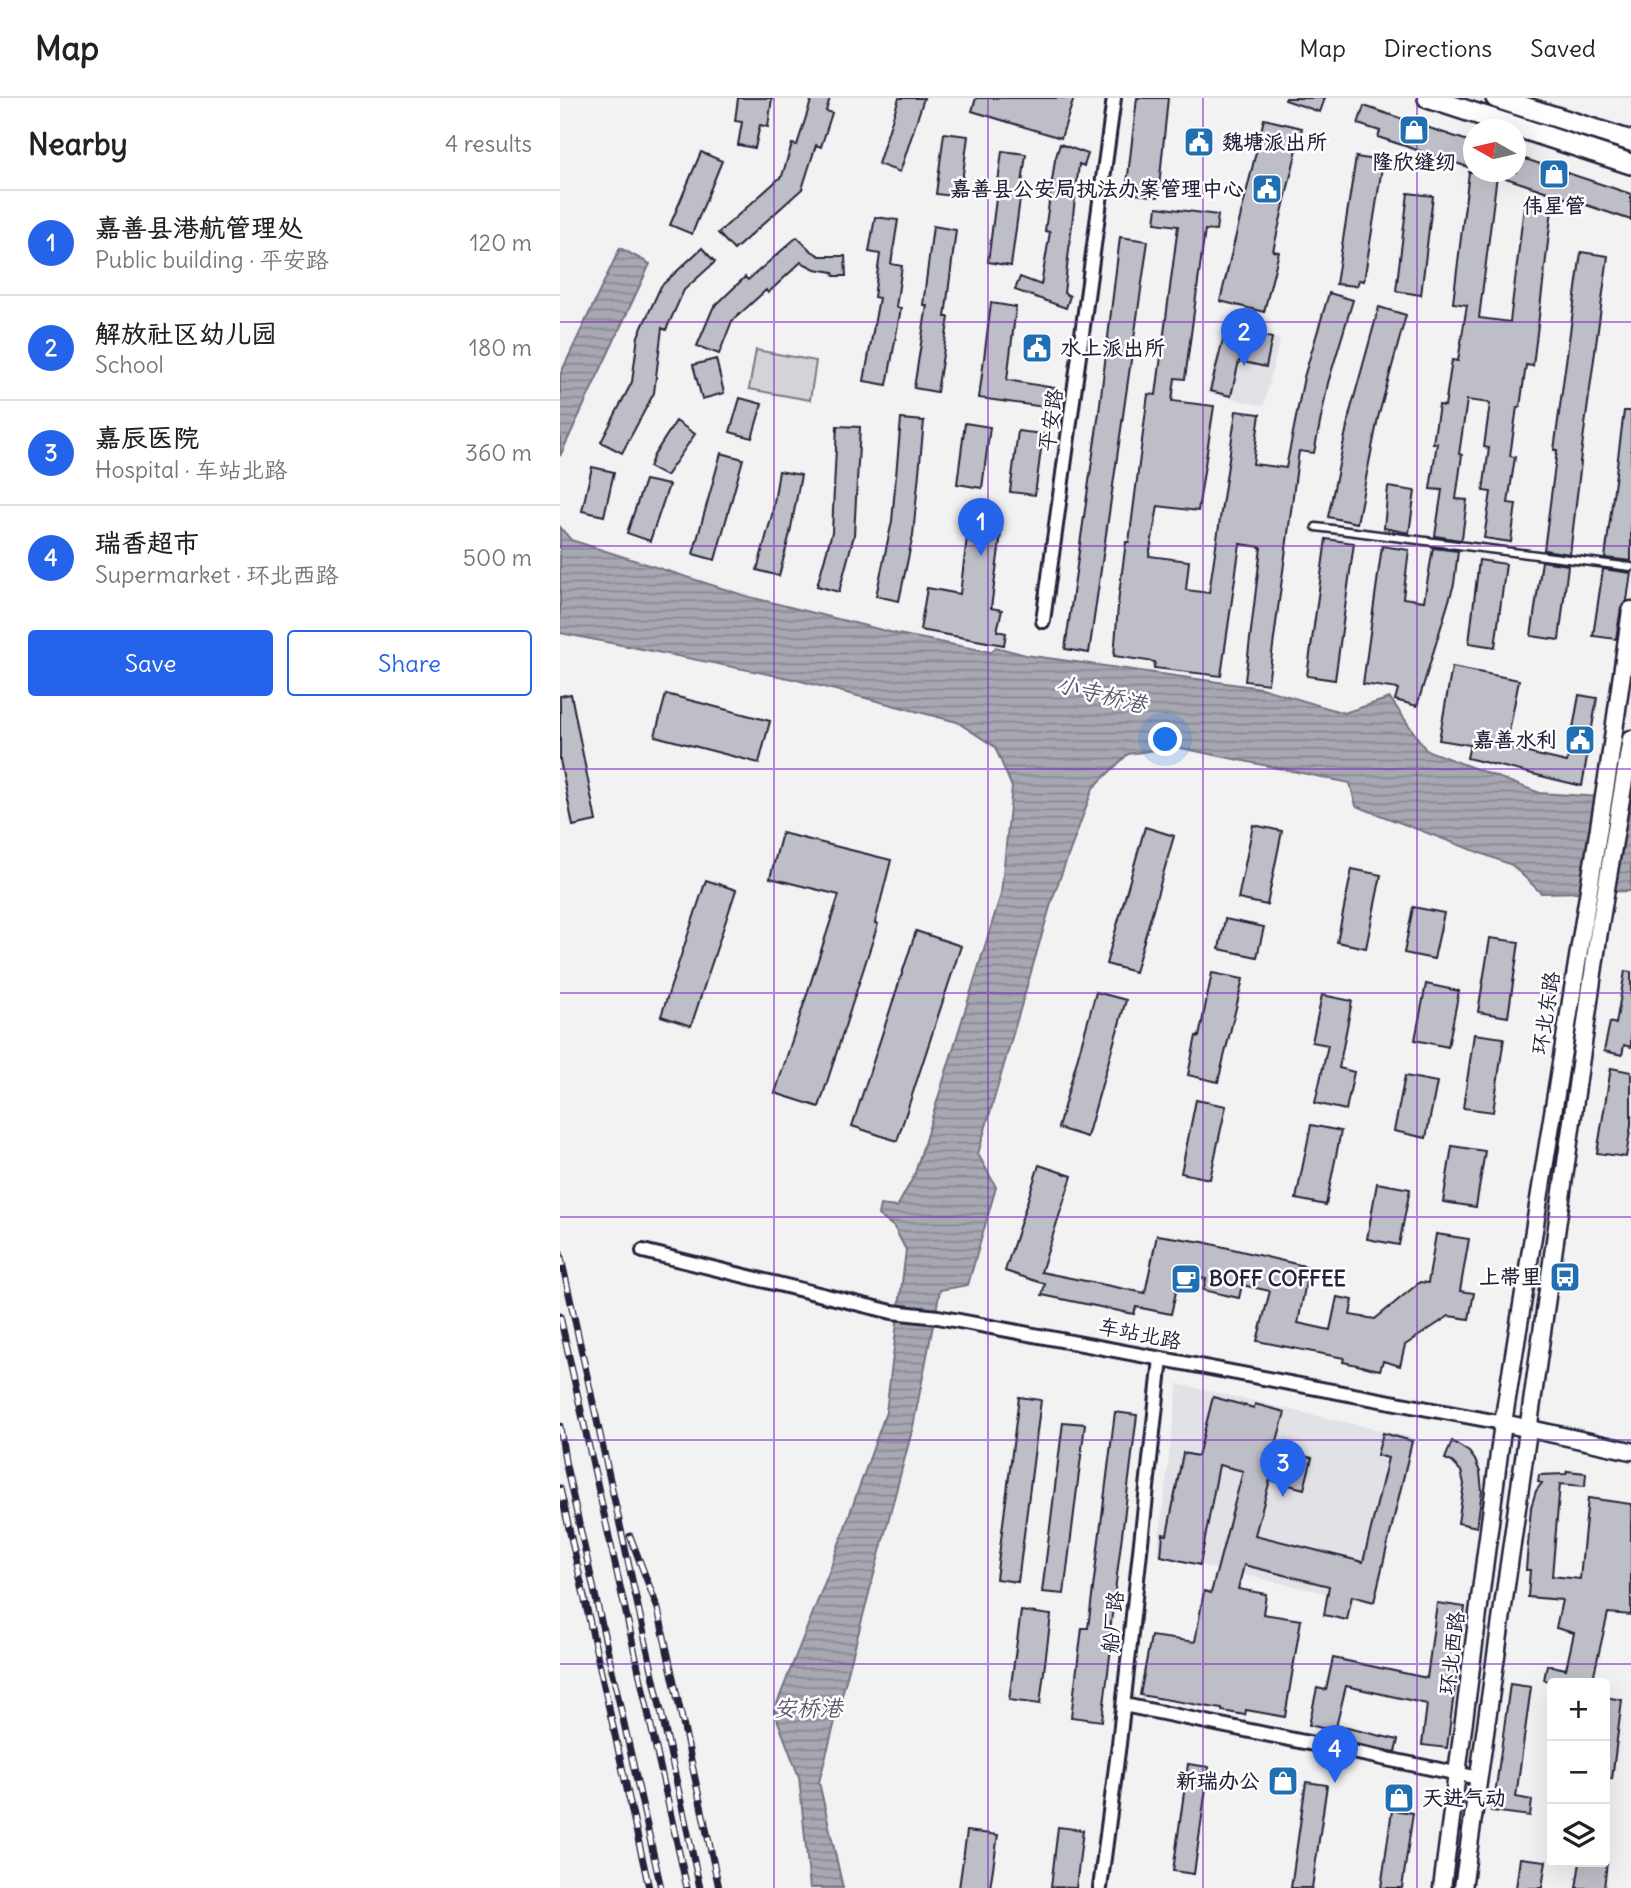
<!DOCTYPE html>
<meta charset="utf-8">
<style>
:root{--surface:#fff;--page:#f6f6f6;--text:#222;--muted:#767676;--line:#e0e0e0;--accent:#2563eb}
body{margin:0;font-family:Delius,"LXGW WenKai TC",sans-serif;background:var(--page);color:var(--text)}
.controls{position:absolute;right:21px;bottom:21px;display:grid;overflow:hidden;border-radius:7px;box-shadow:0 7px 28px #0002}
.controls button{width:63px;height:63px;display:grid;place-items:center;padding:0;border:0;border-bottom:2px solid var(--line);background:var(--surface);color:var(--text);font:35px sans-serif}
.compass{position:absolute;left:903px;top:21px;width:63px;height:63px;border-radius:50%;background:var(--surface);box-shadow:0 7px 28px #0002;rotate:278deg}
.you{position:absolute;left:606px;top:642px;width:24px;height:24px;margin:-18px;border:5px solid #fff;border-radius:50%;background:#1a73e8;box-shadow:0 0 0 10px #1a73e833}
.badge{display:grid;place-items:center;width:46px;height:46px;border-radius:50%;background:var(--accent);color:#fff;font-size:23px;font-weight:700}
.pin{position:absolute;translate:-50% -58px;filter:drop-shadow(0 2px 4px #0008)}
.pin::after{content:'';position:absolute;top:37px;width:24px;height:21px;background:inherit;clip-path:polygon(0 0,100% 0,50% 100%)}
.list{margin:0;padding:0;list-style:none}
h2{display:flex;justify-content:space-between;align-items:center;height:91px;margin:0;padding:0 28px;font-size:30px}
h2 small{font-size:23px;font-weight:400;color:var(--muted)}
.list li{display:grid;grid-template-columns:46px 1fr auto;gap:21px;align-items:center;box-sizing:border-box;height:105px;padding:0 28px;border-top:2px solid var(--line)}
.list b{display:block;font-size:26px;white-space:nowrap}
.list p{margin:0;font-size:23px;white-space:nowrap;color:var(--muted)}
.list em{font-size:23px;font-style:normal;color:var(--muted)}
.actions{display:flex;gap:14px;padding:21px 28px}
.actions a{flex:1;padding:16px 0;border:2px solid var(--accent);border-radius:7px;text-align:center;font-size:24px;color:var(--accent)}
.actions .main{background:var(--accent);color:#fff}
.icon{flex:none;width:38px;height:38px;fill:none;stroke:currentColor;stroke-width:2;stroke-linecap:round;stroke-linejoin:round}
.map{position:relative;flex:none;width:1071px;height:1790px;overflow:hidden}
header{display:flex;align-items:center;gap:42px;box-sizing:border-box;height:98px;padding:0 35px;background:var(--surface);border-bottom:2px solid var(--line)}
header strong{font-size:33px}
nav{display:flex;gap:38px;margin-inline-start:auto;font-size:24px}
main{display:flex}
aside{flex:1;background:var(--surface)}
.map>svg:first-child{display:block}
.built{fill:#e2e2e6}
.grass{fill:#d3d3d8;stroke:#7a7a8a;stroke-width:2}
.water{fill:url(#water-rules);stroke:#727282;stroke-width:2}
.building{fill:#bebec6;stroke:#22223b;stroke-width:2}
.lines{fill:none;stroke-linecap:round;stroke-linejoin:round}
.service-casing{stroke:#22223b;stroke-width:11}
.minor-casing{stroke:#22223b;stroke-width:18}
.tertiary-casing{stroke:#22223b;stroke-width:21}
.primary-casing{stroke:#22223b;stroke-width:24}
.service{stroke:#fff;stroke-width:6}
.minor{stroke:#fff;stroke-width:12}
.tertiary{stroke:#fff;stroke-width:16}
.primary{stroke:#fff;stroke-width:19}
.rail-casing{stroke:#22223b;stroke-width:7}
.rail{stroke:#fff;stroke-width:4.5;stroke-dasharray:13;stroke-linecap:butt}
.grid{fill:none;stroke:#7b2cbf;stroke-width:2;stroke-opacity:0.55}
.labels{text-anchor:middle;stroke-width:5;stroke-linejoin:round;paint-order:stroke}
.poi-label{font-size:21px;font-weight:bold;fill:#22223b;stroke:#fff;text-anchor:start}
.street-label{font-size:21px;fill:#22223b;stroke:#fff}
.water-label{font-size:23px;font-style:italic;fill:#58586b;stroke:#fff}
</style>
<header>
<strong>Map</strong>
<nav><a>Map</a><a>Directions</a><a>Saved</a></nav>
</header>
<main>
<aside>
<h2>Nearby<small>4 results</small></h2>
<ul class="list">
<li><span class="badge">1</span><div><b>嘉善县港航管理处</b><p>Public building · 平安路</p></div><em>120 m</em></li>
<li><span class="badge">2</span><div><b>解放社区幼儿园</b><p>School</p></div><em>180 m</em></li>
<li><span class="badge">3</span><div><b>嘉辰医院</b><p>Hospital · 车站北路</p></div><em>360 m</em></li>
<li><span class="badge">4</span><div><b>瑞香超市</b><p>Supermarket · 环北西路</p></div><em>500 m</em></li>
</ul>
<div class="actions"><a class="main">Save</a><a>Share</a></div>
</aside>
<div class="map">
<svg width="1071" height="1790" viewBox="0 0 1071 1790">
<defs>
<pattern id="water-rules" width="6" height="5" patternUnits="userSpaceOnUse" patternTransform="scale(1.75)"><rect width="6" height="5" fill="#a8a8b2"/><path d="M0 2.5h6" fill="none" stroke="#888892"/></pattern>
</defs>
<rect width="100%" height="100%" fill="#f2f2f3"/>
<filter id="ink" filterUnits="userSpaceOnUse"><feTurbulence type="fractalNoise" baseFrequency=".0143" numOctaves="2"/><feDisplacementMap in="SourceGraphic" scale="14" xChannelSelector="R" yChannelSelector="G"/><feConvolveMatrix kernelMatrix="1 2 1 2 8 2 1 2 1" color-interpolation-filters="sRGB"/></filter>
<g filter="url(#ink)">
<path class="built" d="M663,228l57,13 -16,67 -57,-13z
M618,1286l237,54 -40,166 -218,-48z"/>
<path class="grass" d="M196,252l60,11 -6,39 -61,-11z"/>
<path class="water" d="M60,150l30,16 -90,192v-81z
M0,429l11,13 175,56 152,38 93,18 5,-5 30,8 235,33 83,25 46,-15 36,52 114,43 91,6v92l-90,2 -29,-28 -156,-59 -6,-23 -174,-36 -48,7 -35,34 -41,112 -74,254 18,33 -28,98 -28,5 -27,137 -94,355 24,106h-33l-11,-111 -25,-66 55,-139 57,-160 20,-162 -12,-23 -16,-12 2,-10 17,2 17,-31 87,-282 11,-107 -17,-40 -38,-25 -164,-43 -233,-46z"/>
<path class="building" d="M178,0h34l-4,29 -8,-2 -5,23 -17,-3 4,-23 -7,-1z
M252,0h18l-4,13 6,2 -11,34 -5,-2 -14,44 -68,61 -16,-17 64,-57 10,-32 5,1z
M339,0h25l-24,74 -22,-8z
M416,0h98l-13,40 -89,-27z
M577,0h31l-10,99 -32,-4z
M726,0h39l-5,14 -35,-12z
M804,8l110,37v26l-96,-32 2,-6 -22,-7z
M704,21l38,9 -29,123 6,1 -15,60 -44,-11z
M384,35l24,3 -8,61 -24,-3z
M500,46l28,10 -4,12 -5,-2 -15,129 6,3 -4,12 -51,-18 5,-13 21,8 9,-53 -5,-1 10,-71z
M442,53l24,3 -15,112 -23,-4z
M141,54l21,9 -30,73 -22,-9z
M956,58l115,38v26l-134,-45 -18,143 31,4 14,-116 28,3 -19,157 -7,-1 -6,42h-3l-7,49 5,1 -7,46 8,1 -5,38 -27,-4 7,-46 -8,-1 6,-43 -5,-1 6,-44 -23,-3 -8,54 3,1 -6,44 11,1 -5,38 -2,2 -25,-4 7,-46 -12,-1 7,-46h-4l6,-38 6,1 7,-46 6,1 9,-56 -14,-2 16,-131h47z
M796,59l27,4 -19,120 -5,-1 -2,6 -21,-2z
M848,95l25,3 -12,99 -25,-4z
M597,109l61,8 -2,16 -11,-1 -20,149 -10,-1 -3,23 42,5 -16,105 -40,-5 -9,50 40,5 -3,29 23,3 27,-182 24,3 -7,50 33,4 18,-91 25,-84 24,7 -25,83 -14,70 -15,-2 -31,233 -23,-3 16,-134 -21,-3 -19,132 -67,-8 1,-6 -41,-6 5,-62 7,-52h3l19,-148 8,1 22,-169 -23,-3z
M315,119l23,3 -7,44 11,2 -6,41 5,1 -14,77 -23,-4 15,-83 -5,-1 6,-43 -11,-2z
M373,128l23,4 -11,87h4l-12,75 -23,-4 13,-83h-4z
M237,139l13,13 10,6h25l1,20h-12l-1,-4 -18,-3 -14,-7 -33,31 -2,-3 -34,31 -13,33 -22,-8 16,-38 32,-31 3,3z
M560,139l28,4 -59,412 -24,-4 34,-237z
M142,150l13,14 -31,28 -18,40 -4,-2 -8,65 -32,60 -21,-11 31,-60 6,-46 23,-50z
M1021,154l27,4 -28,206h1l-11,92 -26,-4 13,-100h-3z
M431,205l25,4 -9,73 48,8 -3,20 -73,-10z
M819,209l27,8 -28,103 -21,105 -29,-6 22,-105z
M666,230l46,10 -6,29 -27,-6 -8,35 -21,-5z
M156,261l8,34 -22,6 -9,-34z
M180,300l22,6 -10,34 -22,-6z
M1064,313h7v150l-26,-3z
M341,321l23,2 -11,114 -14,66 -23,-5 16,-75z
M116,323l19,13 -29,42 -17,-9 5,-12z
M405,325l25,4 -8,61 -25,-4z
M277,328l23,1 -6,108 -15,57 -22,-6 15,-54z
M458,333l25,3 -8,61 -25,-3z
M161,355l22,6 -28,101 -22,-6z
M32,369l22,5 -10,44 -22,-5z
M219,373l22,4 -11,58 -11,43 -22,-6 15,-55z
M85,382l24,5 -19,56 -23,-8z
M828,389l27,4 -6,42 -25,-5z
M409,423l33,5 -11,82 11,2 -5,21 9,2 -2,12 -84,-15 7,-42 33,6z
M766,441l28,4 -19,137 -28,-4z
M822,448l27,4 -6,48 21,3 9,-53 25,3 -4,33 -37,122 -22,-6 3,-11 -35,-5z
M919,462l27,4 -11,83 -26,-4z
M982,463l26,4 -9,75 -28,-4z
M1043,471l28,4 -4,27 -6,8 -5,31 -23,-3z
M892,569l67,13 -13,68 61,14 12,-67 18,3 -15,88 -115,-28 3,-13 -31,-5z
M11,596l25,127 -23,5 -13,-66v-64z
M106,596l104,27 -11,42 -104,-27z
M693,727l29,6 -15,74 -29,-6z
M585,729l29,9 -39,136 -29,-8z
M222,735l109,27 -16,63 3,1 -59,183 -44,-14 64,-198 -69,-17z
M792,771l29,6 -15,73 -29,-6z
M146,782l30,10 -45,136 -30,-10z
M853,809l31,6 -10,46 -30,-6z
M665,821l39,8 -7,30 -38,-8z
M356,833l45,15 -64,195 -45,-15z
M930,840l29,4 -11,75 -30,-5z
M1065,873l6,1v75l-7,-2 -2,10 -18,-4 6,-29 6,2z
M652,875l31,6 -25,103 -30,-7 8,-39 3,1z
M866,886l33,7 -11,56 -33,-7z
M536,894l30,8 -39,137 -29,-9z
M762,897l30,6 -13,67 15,4 -8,38 -31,-7 13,-58 -16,-3z
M914,936l30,4 -11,74 -30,-4z
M1051,970l20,4v53l-5,32 -29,-4z
M845,978l32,6 -11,56 -32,-7z
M636,1002l30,6 -16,73 -29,-6z
M751,1027l30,6 -15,74 -30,-6z
M892,1048l33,5 -9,56 -33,-5z
M479,1067l33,11 -31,96 104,21 12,-58 46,7 106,25 -11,56 32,7 7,-33 16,3 -3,15 25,4 45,-37 8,1 8,-49 33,5 -9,52 14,2 -5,26 -20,-3 -44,29 -5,21 -17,-5 -3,9 -37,-8 1,-4 -87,-17 13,-50 -28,-6 -3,13 -36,-8 3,-11 -26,-5 -9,40 -35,-7 -2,7 -92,-19 3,-11 -40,-13z
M817,1085l33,6 -11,56 -32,-6z
M459,1299l22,3 -23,182 -22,-3z
M653,1299l41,11 1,-4 30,8 -10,36 37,10 -8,31 -34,-9 -15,55 108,27 25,-104 -11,-3 6,-22 29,8 -38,161 -22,-6 -5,24 -23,-5 5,-29 -85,-21 -6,24 28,5 -3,20 38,6 -16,97 -39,-7 -1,5 -23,-4v-2l-82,-14 11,-59 44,6 9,-51 7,2 32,-122 -24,-6 -19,100 -39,-9 2,-22 4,1 16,-82 15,3z
M555,1314l22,3 -27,216h3l-11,90 -31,-4 11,-89h6z
M503,1324l22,2 -21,170 -22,-2z
M892,1343l17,11 6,8 5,12 2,19 -5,36 -19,-4 6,-39 -3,-13 -9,-9 -7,-3z
M1007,1373l19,2 -1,13 -25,-2 -8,92 28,3 8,-81 43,6v111l-23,-2 -16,70h-34l-14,-3 3,-15 19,4 8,-36 -18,-5 6,-28 -34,-3 2,-27h-4l5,-63 5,-16 6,-8 -4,-1 1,-7 27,-1z
M877,1505l28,4 -18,141 -25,-3 5,-41 -81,-18 -11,45 -26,-6 8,-37 9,2 7,-32 94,20z
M461,1513l30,4 -11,89 -31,-4z
M950,1586l21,3 -15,110 16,3 -2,16 -39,-5 2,-17 2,1z
M1045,1599l17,3 -10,79 -7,-1z
M779,1628l59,14 -3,12 -59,-12z
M628,1666l21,3 -15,107 -21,-3z
M746,1684l21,3 -15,103h-21z
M832,1712l21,3 -11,75h-21z
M498,1729l25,3 -7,58 -25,-1z
M407,1733l31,4 -8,53h-31z
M960,1760l26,3 -4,27h-26z
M1020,1764h27l-3,26h-28z"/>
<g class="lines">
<g class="service-casing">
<path id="service" d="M756,429l315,40"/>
</g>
<g class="minor-casing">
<path id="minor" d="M483,523l71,-523
M83,1153l249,61 46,5 565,106
M564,1607l355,73
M540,1790l19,-144 42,-385"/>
</g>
<g class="tertiary-casing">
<path id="tertiary" d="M943,1325l128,28
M882,1790l61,-465 107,-664 21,-149
M903,1790l136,-957 32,-192"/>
</g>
<g class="primary-casing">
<path id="primary" d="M868,0l203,66
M936,0l135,43"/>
</g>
<use href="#service" class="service"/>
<use href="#minor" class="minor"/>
<use href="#tertiary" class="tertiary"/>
<use href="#primary" class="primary"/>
<g class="rail-casing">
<path id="rail" d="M0,1155l140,635
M0,1218l127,572
M0,1328l5,35 96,427
M0,1390l89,400
M70,1438l28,73 61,279"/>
</g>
<use href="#rail" class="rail"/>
</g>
</g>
<path class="grid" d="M214,0v1790M428,0v1790M643,0v1790M857,0v1790M0,224h1071M0,448h1071M0,671h1071M0,895h1071M0,1119h1071M0,1342h1071M0,1566h1071"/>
<defs>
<g id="shop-square" transform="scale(1.575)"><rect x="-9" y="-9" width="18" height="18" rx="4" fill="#1f6fb2" stroke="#fff"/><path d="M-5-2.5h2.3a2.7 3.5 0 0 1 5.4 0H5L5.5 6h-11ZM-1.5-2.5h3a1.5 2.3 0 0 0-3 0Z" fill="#fff"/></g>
<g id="civic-square" transform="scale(1.575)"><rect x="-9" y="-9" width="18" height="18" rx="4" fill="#1f6fb2" stroke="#fff"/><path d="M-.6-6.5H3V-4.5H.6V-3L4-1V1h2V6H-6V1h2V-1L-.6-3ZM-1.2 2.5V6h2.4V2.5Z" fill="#fff"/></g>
<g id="bus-square" transform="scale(1.575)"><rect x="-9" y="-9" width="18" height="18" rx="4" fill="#1f6fb2" stroke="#fff"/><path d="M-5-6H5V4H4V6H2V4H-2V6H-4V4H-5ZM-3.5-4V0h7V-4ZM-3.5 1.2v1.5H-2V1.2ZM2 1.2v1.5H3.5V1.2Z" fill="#fff"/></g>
<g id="cafe-square" transform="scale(1.575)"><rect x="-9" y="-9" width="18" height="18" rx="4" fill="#1f6fb2" stroke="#fff"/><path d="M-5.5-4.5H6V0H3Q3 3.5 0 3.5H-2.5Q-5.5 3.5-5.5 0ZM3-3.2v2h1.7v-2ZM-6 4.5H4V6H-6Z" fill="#fff"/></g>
</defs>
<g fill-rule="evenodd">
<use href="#shop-square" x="854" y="32"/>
<use href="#civic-square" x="639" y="44"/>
<use href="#shop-square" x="994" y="76"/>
<use href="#civic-square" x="707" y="91"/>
<use href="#civic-square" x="477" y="250"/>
<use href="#civic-square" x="1020" y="642"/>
<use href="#bus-square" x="1005" y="1179"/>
<use href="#cafe-square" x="626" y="1181"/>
<use href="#shop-square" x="723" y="1683"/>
<use href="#shop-square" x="839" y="1700"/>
</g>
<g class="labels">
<g class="poi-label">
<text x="662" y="51">魏塘派出所</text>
<text x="854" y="71" text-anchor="middle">隆欣缝纫</text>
<text x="684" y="98" text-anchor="end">嘉善县公安局执法办案管理中心</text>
<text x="994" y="115" text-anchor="middle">伟星管</text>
<text x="500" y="257">水上派出所</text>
<text x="997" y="649" text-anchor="end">嘉善水利</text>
<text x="982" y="1186" text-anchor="end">上带里</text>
<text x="649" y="1188">BOFF COFFEE</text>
<text x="700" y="1690" text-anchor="end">新瑞办公</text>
<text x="862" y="1707">天进气动</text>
</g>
<g class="street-label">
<text transform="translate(491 322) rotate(-82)" y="7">平安路</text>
<text transform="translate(986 915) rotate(-81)" y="7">环北东路</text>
<text transform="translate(580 1236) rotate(11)" y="7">车站北路</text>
<text transform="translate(553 1524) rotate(-84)" y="7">船厂路</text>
<text transform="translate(892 1555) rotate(-83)" y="7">环北西路</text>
</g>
<g class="water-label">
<text transform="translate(541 596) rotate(14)" y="8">小寺桥港</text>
<text x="248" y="1618">安桥港</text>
</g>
</g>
</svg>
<div class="controls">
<button>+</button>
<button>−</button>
<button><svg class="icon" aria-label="layers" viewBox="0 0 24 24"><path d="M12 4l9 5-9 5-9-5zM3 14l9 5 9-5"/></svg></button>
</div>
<svg class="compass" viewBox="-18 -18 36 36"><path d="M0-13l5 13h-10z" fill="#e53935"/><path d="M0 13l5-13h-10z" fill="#767676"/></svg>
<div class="you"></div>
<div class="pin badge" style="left:421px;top:458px">1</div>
<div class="pin badge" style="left:684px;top:268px">2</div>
<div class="pin badge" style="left:723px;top:1399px">3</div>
<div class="pin badge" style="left:775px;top:1685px">4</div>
</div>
</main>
